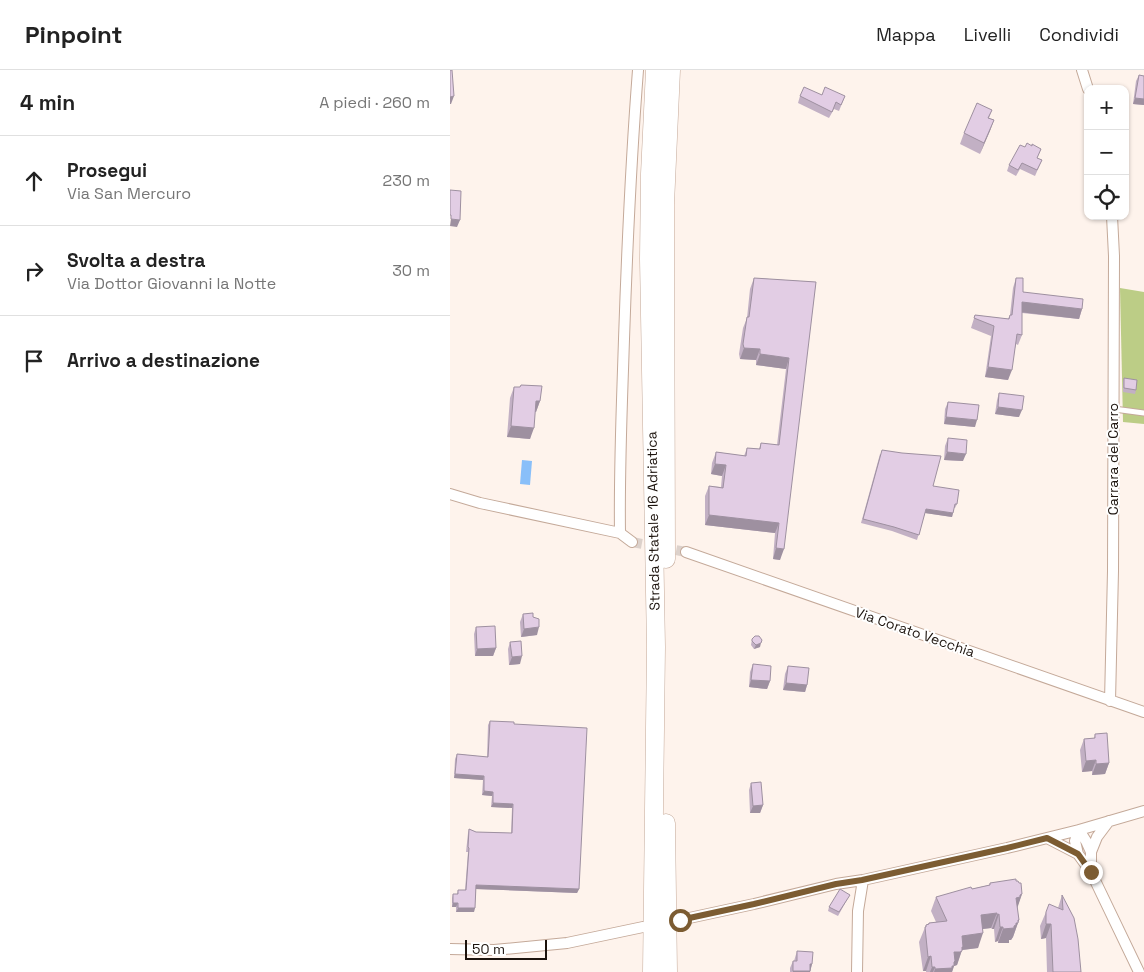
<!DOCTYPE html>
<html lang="it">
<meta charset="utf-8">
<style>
:root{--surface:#fff;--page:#f6f6f6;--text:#222;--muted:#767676;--line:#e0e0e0}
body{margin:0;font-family:"Space Grotesk",sans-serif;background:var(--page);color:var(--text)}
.controls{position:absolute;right:15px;top:15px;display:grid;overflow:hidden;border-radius:10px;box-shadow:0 1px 4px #0004}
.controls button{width:45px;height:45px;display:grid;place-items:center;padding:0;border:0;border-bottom:1px solid var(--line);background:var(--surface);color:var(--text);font:25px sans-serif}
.scale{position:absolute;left:15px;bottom:12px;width:82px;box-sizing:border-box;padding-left:5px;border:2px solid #1c130d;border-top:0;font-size:14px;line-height:18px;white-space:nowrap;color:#1c130d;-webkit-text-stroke:4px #fff;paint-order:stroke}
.stop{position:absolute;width:15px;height:15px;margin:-11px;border:4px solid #7c5c32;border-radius:50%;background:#fff}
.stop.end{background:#7c5c32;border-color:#fff;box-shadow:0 1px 5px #0008}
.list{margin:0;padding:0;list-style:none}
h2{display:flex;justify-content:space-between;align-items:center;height:65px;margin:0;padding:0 20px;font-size:21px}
h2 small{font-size:16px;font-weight:400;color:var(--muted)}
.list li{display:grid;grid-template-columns:32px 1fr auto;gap:15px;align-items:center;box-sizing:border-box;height:90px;padding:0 20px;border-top:1px solid var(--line)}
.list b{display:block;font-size:19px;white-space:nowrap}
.list p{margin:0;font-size:16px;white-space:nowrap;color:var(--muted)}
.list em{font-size:16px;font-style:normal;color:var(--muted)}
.icon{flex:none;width:28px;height:28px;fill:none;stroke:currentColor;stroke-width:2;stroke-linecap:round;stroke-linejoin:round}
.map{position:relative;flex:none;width:694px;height:902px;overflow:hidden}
header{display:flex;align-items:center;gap:30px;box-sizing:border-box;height:70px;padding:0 25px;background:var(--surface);border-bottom:1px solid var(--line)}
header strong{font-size:24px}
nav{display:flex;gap:28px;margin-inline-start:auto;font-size:18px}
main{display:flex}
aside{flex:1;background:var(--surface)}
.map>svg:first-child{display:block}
.green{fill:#bccd86}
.water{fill:#89bff9}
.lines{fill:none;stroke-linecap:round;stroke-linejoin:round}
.street-tunnel{stroke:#dcd1cb;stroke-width:10;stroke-dasharray:10 5;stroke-linecap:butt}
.lane-casing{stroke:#c4a999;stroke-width:7}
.street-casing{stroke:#c4a999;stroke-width:12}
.highway-casing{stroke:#c4a999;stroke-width:19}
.lane{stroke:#fff;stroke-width:5}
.street{stroke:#fff;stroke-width:10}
.highway{stroke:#fff;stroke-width:18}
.wall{fill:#c2b0c4}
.shaded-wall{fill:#9e90a0}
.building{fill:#e2cde4;stroke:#9e90a0}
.route{stroke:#7c5c32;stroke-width:6}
.labels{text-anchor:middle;stroke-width:4;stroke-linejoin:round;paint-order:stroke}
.street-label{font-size:14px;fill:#1c130d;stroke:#fff}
</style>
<header>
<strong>Pinpoint</strong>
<nav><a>Mappa</a><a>Livelli</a><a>Condividi</a></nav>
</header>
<main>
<aside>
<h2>4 min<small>A piedi · 260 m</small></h2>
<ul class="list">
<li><svg class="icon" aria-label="ahead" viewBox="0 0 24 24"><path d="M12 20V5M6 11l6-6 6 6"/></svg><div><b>Prosegui</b><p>Via San Mercuro</p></div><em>230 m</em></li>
<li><svg class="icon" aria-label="right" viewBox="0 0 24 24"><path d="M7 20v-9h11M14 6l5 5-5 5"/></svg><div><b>Svolta a destra</b><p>Via Dottor Giovanni la Notte</p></div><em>30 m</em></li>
<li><svg class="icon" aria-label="arrive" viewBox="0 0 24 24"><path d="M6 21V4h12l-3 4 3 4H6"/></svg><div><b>Arrivo a destinazione</b></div></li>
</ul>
</aside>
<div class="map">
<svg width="694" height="902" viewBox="0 0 694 902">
<rect width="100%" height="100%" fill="#fef3ec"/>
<path class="green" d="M670,218l24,4v132l-21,-2z"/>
<path class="water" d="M72,390l10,1 -2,24 -10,-1z"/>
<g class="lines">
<path class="street-tunnel" d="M182,472l54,10"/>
<g class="lane-casing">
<path id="lane" d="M664,339l30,4"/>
</g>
<g class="street-casing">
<path id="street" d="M632,0l6,19
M0,424l30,9 140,30 12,9
M170,463c-1,-65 2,-129 4,-194 3,-90 7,-179 14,-269
M236,482l458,160
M660,631l3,-130 1,-315 -2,-40
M629,760l7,11 5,11
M597,768l31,16 13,18 48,100
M628,784l-3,-13 4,-11
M641,802v-20l6,-15 12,-16
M230,850l74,-16 82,-20 27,-4 144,-32 72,-18 65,-19
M0,879l44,1 73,-7 76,-16
M407,902l1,-61 5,-31"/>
</g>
<g class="highway-casing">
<path id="highway" d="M216,489l-1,-355 6,-134
M216,753l2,149
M202,902l4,-325 -7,-388 1,-85 5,-104"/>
</g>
<use href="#lane" class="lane"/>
<use href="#street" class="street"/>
<use href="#highway" class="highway"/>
</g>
<path class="wall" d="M689,5l5,1v29l-11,-1 3,-23z
M372,25l23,1 -6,15 -5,-2 -5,9 -31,-15 2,-7z
M542,40l-3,8 5,2 -14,34 -20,-10 4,-11z
M582,76l9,3 -4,9 5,2 -7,16 -15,-7 -4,7 -9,-5 2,-6 16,-18z
M304,208l62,4 -36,278 -7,-1 2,-26 -70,-8v-29l4,-10 12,1 1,-11 -11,-2 1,-11 4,-11 28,4 3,-8 12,1 2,-6 16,2 9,-76 -30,-4v-5l-16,-1 -1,-5 4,-26 4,-10 3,-29z
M566,208l7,14 59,17 -3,10 -57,-6v22l-4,10 -2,-1 -8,36 -23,-3 6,-41 -20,-8 4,-13 33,4 2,-4 3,-27z
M674,308l12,12 -1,4 -12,-2v-10z
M71,315l19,16 -4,11h-1l-5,27 -23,-2 3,-39 4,-11h6z
M549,323l20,24 -24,-3 2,-14z
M498,332l27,25 -31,-3 1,-15z
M498,368l15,23 -19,-1 1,-14z
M430,384l53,32 24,18 -2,4h-1l-2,9 -27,-4 -8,27 -25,-9 -31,-8z
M73,544l10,3 4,18 -16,2 -1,-15z
M26,557l20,21 -3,8h-18l-1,-22z
M302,569l8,8 -6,2 -3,-4z
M60,572l10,22 -11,1 -1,-16z
M303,594l17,17 -3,8 -18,-2 1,-15z
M338,596l19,19 -2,7 -22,-2 2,-16z
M40,651l24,3 65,165 -2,4 -101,-4 -2,23h-18v-5h-4v-9l1,-4h4l1,-4h7l3,-38h-2l2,-19 1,-4 7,3 35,1 1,-25 -21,-1 1,-11 -10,-1 1,-15 -29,-2 1,-19 2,-5 30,3 1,-32z
M645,664l14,29 -4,11 -13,1v-4l-10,1 -2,-22 4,-11 10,-1z
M301,713l12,22 -3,8h-10l-1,-23z
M566,811l6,13 -5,13 2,13 -6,17 -2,3h-2v3h-11v-2l-3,1 -1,-13h-2l-1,-1 -9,1 -4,19 -16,2 -5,15 -3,1 -2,6h-26v-1h-3l-4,-29 7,-17 2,-1 1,-1 7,-1 -5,-11 5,-14 53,-12 1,-2z
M612,825l19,77h-34l-1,-34 -5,1 -1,-13 6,-14 12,-4z
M398,828l-10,18 -10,-5 1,-4z
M347,881l15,13 -2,8h-20v-4l3,-7h1z"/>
<path class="shaded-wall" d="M4,26l-3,8h-1v-7z
M685,28l9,1v6l-11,-1z
M544,50l-4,11 -10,23 4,-11z
M1,149l9,1 -3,7 -7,-1z
M572,232l60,7 -3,10 -60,-7z
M294,278l16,1 -4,11 -16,-1z
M310,284l29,4 -3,11 -30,-4z
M538,297l24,3 -4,10 -23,-3z
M86,331h4l-4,11h-4z
M548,337l24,3 -3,7 -24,-3z
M496,347l31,3 -2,7 -31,-3z
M61,356l23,2 -4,11 -23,-2z
M497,382l19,2 -3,7 -19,-1z
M265,394l11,1 -4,11 -11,-2z
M476,439l27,4 -1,4 -27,-4z
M259,445l70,8 -4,10 -70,-8z
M326,478l8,1 -4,11 -7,-1z
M89,557l-2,8 -16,2 3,-8z
M311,573l-1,4 -6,2 2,-4z
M46,578l-3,8h-18l2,-7z
M72,586l-2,8 -11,1 3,-8z
M301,610l19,1 -3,8 -18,-2z
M336,613l21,2 -2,7 -22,-2z
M646,690l-4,11 -10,1 4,-11z
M659,693l-4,11 -13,1 4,-11z
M5,704l29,2 -1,4 -29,-2z
M34,721l9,1 -1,4 -10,-1z
M43,733l20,1 -1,4 -21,-1z
M313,735l-3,8h-10l3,-7z
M26,815l103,4 -2,4 -102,-4z
M572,824l-5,15 -1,-11 4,-3z
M3,833h5l-2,4h-4z
M8,838h17l-1,4h-18z
M547,843l-6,15 -16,2 6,-15z
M549,844l-5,15h-2l5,-14z
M568,850h1l-6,17 -2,3h-2v3h-11l5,-14z
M596,854h5l-5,14 -5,1z
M550,857h3l-5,14 -3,1z
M533,863l-5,15 -16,2 -5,15 -3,1 -2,6h-18l1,-3 19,-17 8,-16z
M481,886l-5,15h-3l5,-14z
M360,894h2l-2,8h-17v-1z
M482,897h3l-2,5h-3z"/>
<path class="building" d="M0,0h2l2,26 -4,1z
M689,5l5,1v23l-9,-1z
M354,17l18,8 3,-8 20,9 -4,9 -5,-3 -4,10 -32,-16z
M527,33l15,7 -4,8 6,2 -10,23 -20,-10z
M577,73l5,3v-2l9,5 -4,9 5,2 -5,10 -15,-7 -4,7 -9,-5 11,-20 5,2z
M0,120l11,1 -1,29 -9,-1v-4h-1z
M304,208l62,4 -32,267 -8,-1 3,-25 -70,-8v-29l14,2 3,-23 -11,-1 1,-12 30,4 1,-8 13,1 1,-6 18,2 10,-87 -29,-4v-5l-16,-1 -1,-4 4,-27h2z
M566,208h7v14l60,7 -1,10 -60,-7v33l-5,-1 -5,36 -24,-3 6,-41 -20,-8 1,-3 34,4 1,-4h2z
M674,308l13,2 -1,10 -12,-2z
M71,315l21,1 -2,15h-4l-2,27 -23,-2 3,-39h6z
M549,323l25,3 -2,14 -24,-3z
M498,332l31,3 -2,15 -31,-3z
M498,368l19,2 -1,14 -19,-2z
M432,380l20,3 39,3 -8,30 26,4 -2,14h-2l-2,9 -27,-4 -7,26 -25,-8 -31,-8z
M83,543v4l6,2v8l-15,2 -1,-15z
M45,556l1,22 -19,1 -1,-22z
M305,566h4l3,4 -1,3 -5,2 -4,-4v-2z
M71,571l1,15 -10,1 -2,-15z
M303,594l18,2 -1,15 -19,-1z
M338,596l21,2 -2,17 -21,-2z
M40,651l24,1v2l73,4 -8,161 -103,-4 -1,23h-17v-5h-5v-9h5v-4h8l3,-42 -1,-1 1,-18 7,3 36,1 1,-29 -20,-1v-11l-9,-1v-15l-29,-2 2,-20 31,3z
M657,663l2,30 -13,1v-4l-10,1 -2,-22 11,-1v-4z
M311,712l2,23 -10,1 -2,-23z
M566,809v2h2l1,2h2l1,11 -2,1v2l-4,1 3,22h-1v3h-2v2l-2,1v2l-11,1v-2h-3l-1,-13 -2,1v-2l-16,2 2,18 -21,3 1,11h-1v4l-2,1h-6l1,9 -1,1v4h-2v2l-17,1v-2h-3l-1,-11 -3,1 -3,-30h1v-2l3,-1v-1l18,-2 -11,-24 35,-10 1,2 18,-4v-2z
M390,819l10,6 -11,17 -10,-5z
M612,825l12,23 4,21 3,33h-28l-2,-48h-5v-12l3,-8 14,6z
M347,881l16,1 -1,12h-2v7h-17v-10h4z"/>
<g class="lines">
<path class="route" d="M230,850l74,-16 82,-20 26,-4 145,-32 40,-10 31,16 13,18"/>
</g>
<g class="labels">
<g class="street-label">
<text transform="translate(663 389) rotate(-90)" y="5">Carrara del Carro</text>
<text transform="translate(203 451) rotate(-91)" y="5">Strada Statale 16 Adriatica</text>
<text transform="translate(465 562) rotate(19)" y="5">Via Corato Vecchia</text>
</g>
</g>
</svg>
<div class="controls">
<button>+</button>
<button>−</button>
<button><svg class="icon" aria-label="locate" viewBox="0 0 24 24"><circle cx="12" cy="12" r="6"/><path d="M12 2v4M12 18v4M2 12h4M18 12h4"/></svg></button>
</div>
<div class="scale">50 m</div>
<div class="stop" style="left:230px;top:850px"></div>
<div class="stop end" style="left:641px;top:802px"></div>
</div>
</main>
